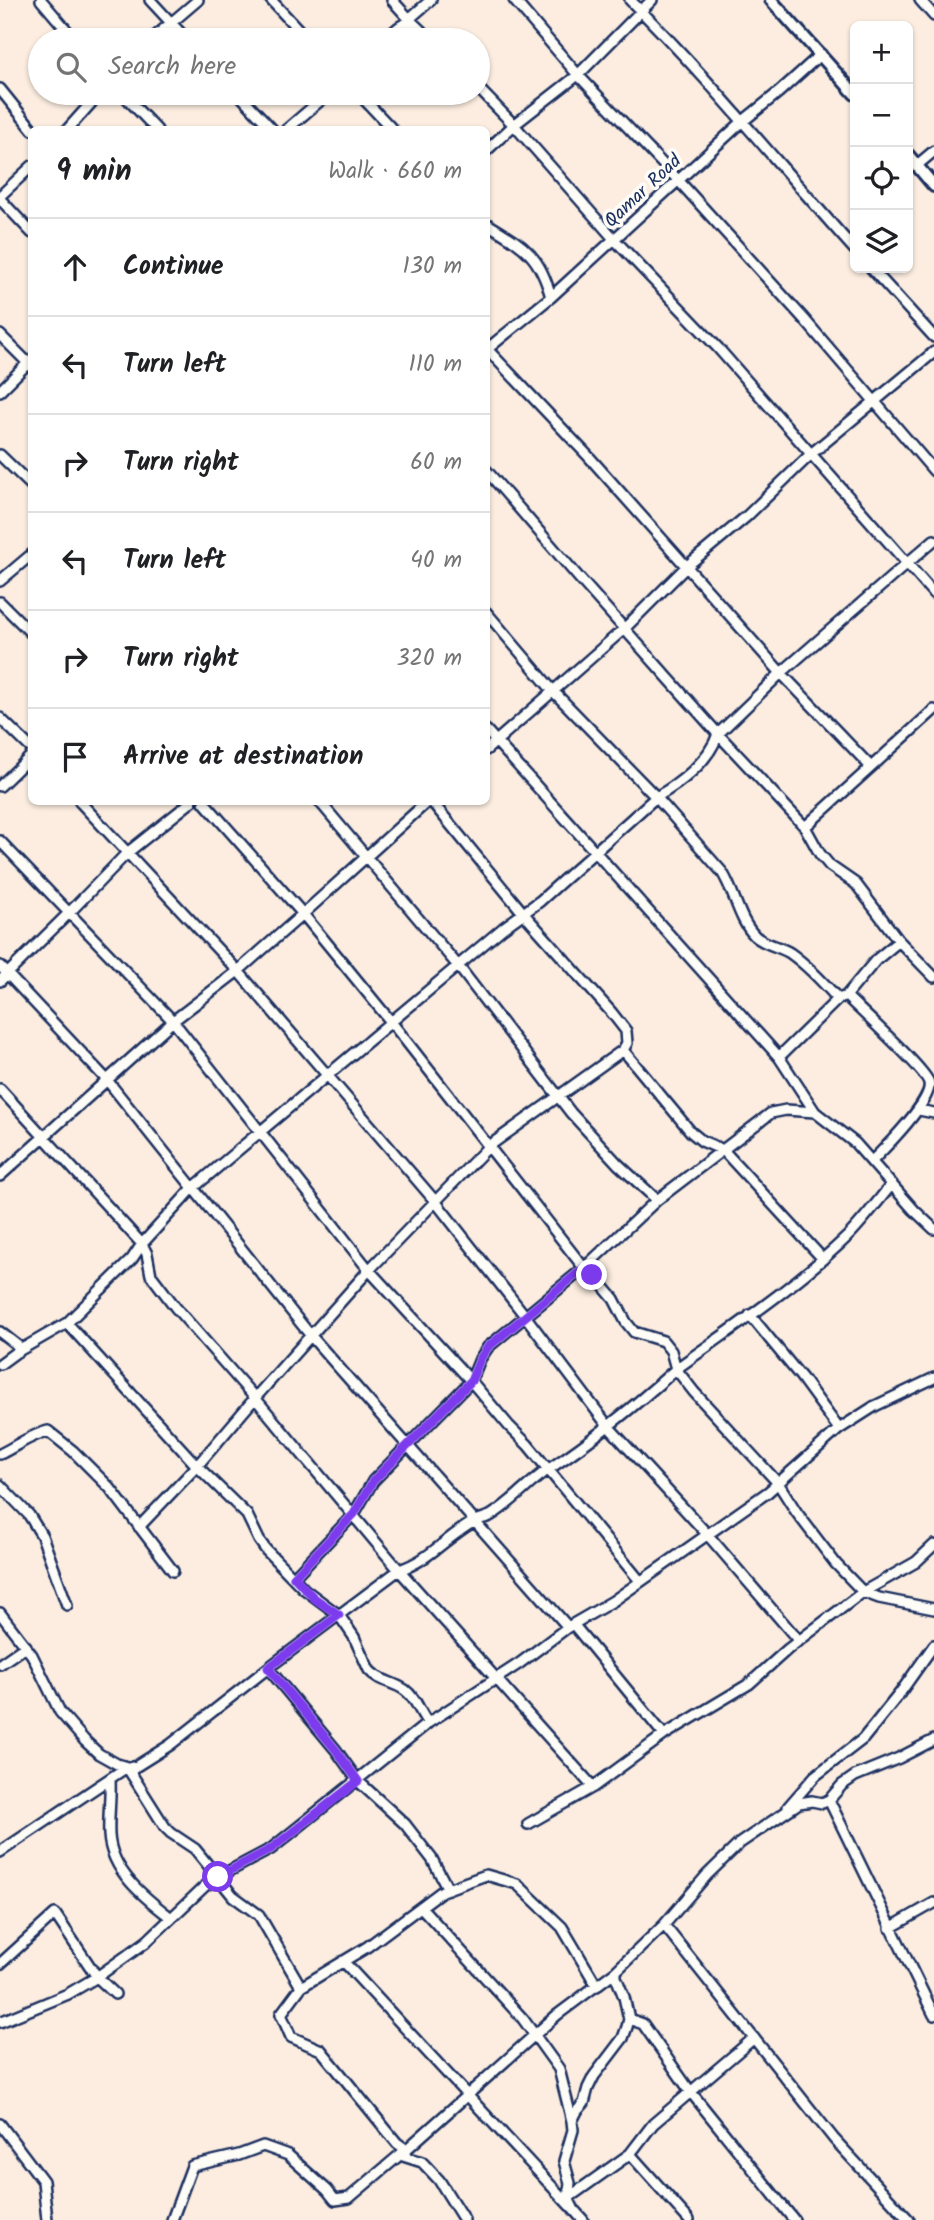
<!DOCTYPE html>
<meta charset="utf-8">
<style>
:root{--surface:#fff;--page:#f6f6f6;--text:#202124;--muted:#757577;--line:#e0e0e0}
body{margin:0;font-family:Kalam,sans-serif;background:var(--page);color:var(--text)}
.controls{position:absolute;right:21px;top:21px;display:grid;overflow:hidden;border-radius:10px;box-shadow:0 2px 5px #0004}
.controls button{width:63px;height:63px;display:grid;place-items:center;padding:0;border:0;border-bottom:2px solid var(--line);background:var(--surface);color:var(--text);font:35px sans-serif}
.stop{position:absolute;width:21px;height:21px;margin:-16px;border:5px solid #7c3aed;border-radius:50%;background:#fff}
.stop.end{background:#7c3aed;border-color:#fff;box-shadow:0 2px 7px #0008}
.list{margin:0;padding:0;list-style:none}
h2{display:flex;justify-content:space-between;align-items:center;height:91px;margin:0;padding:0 28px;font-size:30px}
h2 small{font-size:23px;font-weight:400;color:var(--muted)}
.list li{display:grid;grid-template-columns:46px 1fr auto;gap:21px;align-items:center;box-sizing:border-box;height:98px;padding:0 28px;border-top:2px solid var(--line)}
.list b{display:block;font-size:26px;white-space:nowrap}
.list em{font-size:23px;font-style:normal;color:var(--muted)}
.icon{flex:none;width:38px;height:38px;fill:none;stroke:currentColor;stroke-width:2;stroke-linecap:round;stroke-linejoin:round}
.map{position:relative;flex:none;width:934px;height:2220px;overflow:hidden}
.search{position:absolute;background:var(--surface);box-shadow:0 2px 5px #0004;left:28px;top:28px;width:462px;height:77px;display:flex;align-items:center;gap:18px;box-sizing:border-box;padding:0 24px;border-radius:38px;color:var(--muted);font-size:26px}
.panel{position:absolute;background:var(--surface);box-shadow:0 2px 5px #0004;left:28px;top:126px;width:462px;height:679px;border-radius:10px}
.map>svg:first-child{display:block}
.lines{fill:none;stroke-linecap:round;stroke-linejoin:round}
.minor-casing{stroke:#1b2f5e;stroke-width:14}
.tertiary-casing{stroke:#1b2f5e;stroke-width:16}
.minor{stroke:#fdfcf7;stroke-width:9}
.tertiary{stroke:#fdfcf7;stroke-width:10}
.route{stroke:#7c3aed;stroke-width:9}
.labels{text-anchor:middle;stroke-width:7;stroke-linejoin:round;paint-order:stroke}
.street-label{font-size:19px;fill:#1b2f5e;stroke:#fdfcf7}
</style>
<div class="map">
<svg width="934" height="2220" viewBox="0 0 934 2220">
<rect width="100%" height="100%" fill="#fcede0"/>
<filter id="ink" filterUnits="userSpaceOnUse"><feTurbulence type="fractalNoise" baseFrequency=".0143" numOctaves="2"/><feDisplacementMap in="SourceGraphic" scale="14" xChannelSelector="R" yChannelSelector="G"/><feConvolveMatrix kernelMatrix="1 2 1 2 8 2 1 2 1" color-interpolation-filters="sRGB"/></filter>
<g filter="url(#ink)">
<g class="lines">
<g class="minor-casing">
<path id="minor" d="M41,0l34,40
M150,0l37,40
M271,0l37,40
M392,0l20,22
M514,0l64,75 100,105 126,139 130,152
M630,0c80,79 150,167 225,250
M920,0l14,16
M409,19l22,-19
M151,40l47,-40
M385,40c8,-7 15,-17 27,-18l19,18
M478,88l36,37 101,115 103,108 216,246
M0,89l33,41
M122,93l35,37
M238,93l35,37
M358,93l35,37
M67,130l33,-37
M286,130l43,-37
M486,151l28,-26 64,-50 74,-75
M916,166l18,-15
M0,196l32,-30
M0,199l32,34
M486,223c37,23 53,30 65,74
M871,268l63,69
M0,335l32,32
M486,348l104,110 191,215 89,93
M486,350l65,-53 191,-175 37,-30 42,-38
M0,391l30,-30
M0,455l32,31
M486,470l94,109 138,155 87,93 15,27 10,12 26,18 43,57 35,36
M0,581l32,-27
M0,602l32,32
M486,612l67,79 103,106 66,75c13,20 16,47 33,64 10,9 24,10 35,17 17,12 34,30 48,46
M0,718l32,31
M486,730l293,327 36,55 40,31 59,67 20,19
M486,750l139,-122 62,-62 60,-50 64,-62 123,-102
M0,786l32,-31
M80,802l158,169 197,230 91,116 82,109 99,108 92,107
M204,802l99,112 89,109 192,245 -96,79 -8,12 -9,22 -98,100 -19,33 -60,63
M432,802l92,112 88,99 14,18 1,12 -4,7 68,82 11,9 21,9 100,109
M805,827l129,-117
M0,841l173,180 196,249 102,111 38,45 19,19 112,136
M0,966l107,114 204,256 257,291
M0,981l69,-68 58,-60 64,-51
M779,1057l59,-58 6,-2
M0,1089l142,155 5,10 4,21 25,33 79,90 144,172 194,217
M919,1110l15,3
M872,1161c13,-13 61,-61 57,-78 -2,-12 -70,-74 -83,-87l30,-36 23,-19
M0,1176l173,-155 65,-50 65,-57 124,-112
M892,1184c-15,18 -29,37 -45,53 -52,50 -113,90 -171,132l18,23 84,91 19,30 39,51 27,28 16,6 55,11
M657,1200l114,-87 15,-3 29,2
M750,1315l51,62 38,52
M67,1323l130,143 50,49 12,25 7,10 38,39 35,26 15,22 15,33c9,11 25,12 36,20 12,9 14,22 23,33
M0,1332l22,17
M0,1364l15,-11 52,-30 65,-64 10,-15 51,-56 310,-260 37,-27 116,-104c24,-13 53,-36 62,-63l63,-61 153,-133
M0,1454c17,-8 30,-19 48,-23l25,20 37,37 63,83
M0,1485l29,30 13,21 25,69
M139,1527l58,-61 58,-68 114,-128 120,-124 134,-96
M0,1613l32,42 28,57 25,29 14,13 18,10 10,3h8l35,-22 98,-77 131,-98c30,-9 48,-34 76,-49 5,-2 10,-3 15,-5 22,-13 38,-33 59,-47 45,-30 87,-64 127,-100l-5,-18 -8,-10 -29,-9 -8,-10 -12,-23 -16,-19 -14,-12 73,-68 -39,-36 -47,-51 -112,-146 -139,-165
M573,1624l91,111
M0,1664l26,-18
M268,1668l68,82 22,31 47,43 27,35 16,30
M110,1779c1,19 -2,37 -1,56 2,36 35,62 61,82
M829,1800l105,215
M788,1807l27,-31 48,-37 37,-46 34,-48
M528,1824l65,-37 71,-52 85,-51 39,-35 75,-57 53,-30 18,-17
M0,1852l127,-85 38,60 6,6 24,16 38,47 26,19 42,72
M421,1907l102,112 36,50 13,52
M664,1925l170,214 75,81
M890,1928l44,-25
M343,1961l227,245
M0,1964l55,-50 42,63 18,17
M597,1986l-35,-59 -45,-43 -31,-9 -44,16 -75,56 -66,40 -20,27 10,23 30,13 76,93 7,5h4l149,-133 59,-44
M629,2019l14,5 47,67 104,129
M0,2022l68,-28 29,-17 49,-35 59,-56 13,-9 53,-28 157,-126 92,-60 48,-36 45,-26 155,-109 71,-63 36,-23 59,-28
M0,2124l43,57 4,39
M630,2154l59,66
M400,2155l22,7 17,18 25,40
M568,2198l62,-44 23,-30 101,-86
M172,2220l20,-54 47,-11 24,-9 25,9 39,35 8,10 14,-2 59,-50
M583,2220l-9,-10 -6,-12 2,-15 -6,-22 9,-31 -1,-9 5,-10 7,-8 4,-15 6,-12 29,-38 4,-11 2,-8 -5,-22 -8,-20v-6l48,-46 43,-50 33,-32 59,-40 13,-2 10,2 7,-3 13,-15 13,-9 44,-18 35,-18"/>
</g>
<g class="tertiary-casing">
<path id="tertiary" d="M771,0l84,94
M908,155l26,31"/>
</g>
<use href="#minor" class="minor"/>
<use href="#tertiary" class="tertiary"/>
</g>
</g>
<g class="lines" filter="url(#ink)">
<path class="route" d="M218,1877l53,-28 87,-68 -22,-31 -68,-82 71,-53 -25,-17 -20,-21 60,-63 19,-33 98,-100 9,-22 8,-12 96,-79 8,7"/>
</g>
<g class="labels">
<g class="street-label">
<text transform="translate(642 190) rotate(-43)" y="7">Qamar Road</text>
</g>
</g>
</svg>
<div class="controls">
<button>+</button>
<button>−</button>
<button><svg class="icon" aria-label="locate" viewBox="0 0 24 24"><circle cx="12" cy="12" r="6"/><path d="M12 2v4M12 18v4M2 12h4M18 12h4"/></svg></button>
<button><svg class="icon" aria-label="layers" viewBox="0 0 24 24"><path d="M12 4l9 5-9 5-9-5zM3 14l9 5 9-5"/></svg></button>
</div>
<div class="stop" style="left:218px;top:1877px"></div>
<div class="stop end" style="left:592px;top:1275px"></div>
<div class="search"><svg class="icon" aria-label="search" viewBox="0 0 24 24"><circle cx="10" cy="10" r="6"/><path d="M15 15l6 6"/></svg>Search here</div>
<section class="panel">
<h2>9 min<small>Walk · 660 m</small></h2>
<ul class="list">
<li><svg class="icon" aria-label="ahead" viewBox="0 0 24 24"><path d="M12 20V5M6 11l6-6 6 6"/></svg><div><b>Continue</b></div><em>130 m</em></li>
<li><svg class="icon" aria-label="left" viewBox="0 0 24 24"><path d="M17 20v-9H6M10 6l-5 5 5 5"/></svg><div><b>Turn left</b></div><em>110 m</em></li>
<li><svg class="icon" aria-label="right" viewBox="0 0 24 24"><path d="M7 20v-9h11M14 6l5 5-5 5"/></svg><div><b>Turn right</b></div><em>60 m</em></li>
<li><svg class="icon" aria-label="left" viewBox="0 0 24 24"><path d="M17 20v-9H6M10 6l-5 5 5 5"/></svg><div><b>Turn left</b></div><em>40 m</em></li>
<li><svg class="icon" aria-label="right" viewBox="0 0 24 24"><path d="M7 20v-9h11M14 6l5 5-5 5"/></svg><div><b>Turn right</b></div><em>320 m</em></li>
<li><svg class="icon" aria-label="arrive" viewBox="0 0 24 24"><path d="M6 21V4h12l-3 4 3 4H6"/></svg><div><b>Arrive at destination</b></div></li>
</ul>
</section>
</div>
